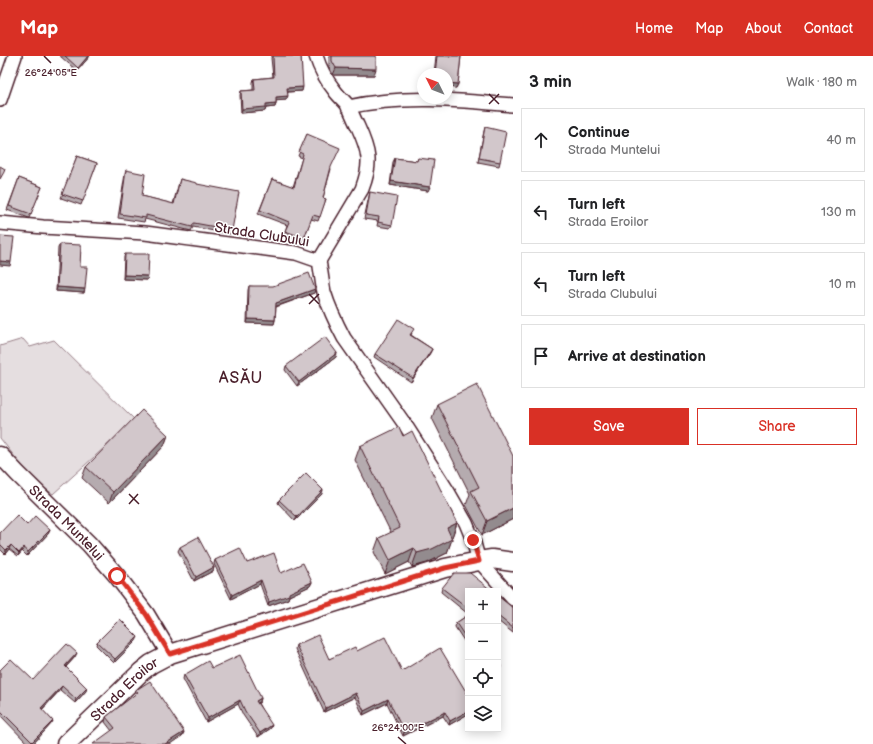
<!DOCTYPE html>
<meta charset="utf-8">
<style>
:root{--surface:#fff;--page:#f6f6f6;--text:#202124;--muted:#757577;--line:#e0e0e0;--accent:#d93025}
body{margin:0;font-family:"Balsamiq Sans",sans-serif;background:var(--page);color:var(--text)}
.controls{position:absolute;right:12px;bottom:12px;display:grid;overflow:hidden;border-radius:0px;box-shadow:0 2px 10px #0003}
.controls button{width:36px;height:36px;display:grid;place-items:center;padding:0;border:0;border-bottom:1px solid var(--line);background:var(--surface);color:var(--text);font:20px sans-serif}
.compass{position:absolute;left:417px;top:12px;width:36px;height:36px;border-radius:50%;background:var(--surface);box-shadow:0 2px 10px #0003;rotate:312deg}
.stop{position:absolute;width:12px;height:12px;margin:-9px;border:3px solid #d93025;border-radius:50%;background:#fff}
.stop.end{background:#d93025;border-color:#fff;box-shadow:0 1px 4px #0008}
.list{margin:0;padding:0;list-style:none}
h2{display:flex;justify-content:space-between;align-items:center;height:52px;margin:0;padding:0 16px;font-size:17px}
h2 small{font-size:13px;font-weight:400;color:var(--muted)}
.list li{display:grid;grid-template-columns:26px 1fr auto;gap:12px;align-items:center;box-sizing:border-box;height:64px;margin:0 8px 8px;padding:0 8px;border:1px solid var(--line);border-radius:0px}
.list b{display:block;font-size:15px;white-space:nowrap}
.list p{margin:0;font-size:13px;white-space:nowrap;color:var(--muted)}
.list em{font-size:13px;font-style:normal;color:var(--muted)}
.actions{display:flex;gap:8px;padding:12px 16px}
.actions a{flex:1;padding:9px 0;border:1px solid var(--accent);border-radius:0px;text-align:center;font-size:14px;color:var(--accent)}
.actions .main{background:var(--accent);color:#fff}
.icon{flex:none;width:22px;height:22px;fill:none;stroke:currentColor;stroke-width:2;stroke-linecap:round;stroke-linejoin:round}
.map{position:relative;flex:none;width:513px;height:688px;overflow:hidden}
header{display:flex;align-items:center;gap:24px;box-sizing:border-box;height:56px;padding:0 20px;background:var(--accent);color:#fff}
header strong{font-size:19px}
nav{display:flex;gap:22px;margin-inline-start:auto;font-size:14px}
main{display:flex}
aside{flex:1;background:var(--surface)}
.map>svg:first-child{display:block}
.green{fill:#e5dee0;stroke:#987e86}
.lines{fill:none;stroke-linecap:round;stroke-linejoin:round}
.minor-casing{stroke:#4a1f2b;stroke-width:16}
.tertiary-casing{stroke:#4a1f2b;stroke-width:19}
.secondary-casing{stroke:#4a1f2b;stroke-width:21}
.minor{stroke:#fff;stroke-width:13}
.tertiary{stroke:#fff;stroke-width:16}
.secondary{stroke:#fff;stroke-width:18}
.wall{fill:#b5abaf;stroke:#4a1f2b}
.shaded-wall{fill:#938b8e;stroke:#4a1f2b}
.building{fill:#d2c7cb;stroke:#4a1f2b}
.route{stroke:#d93025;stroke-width:5}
.ticks{fill:none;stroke:#4a1f2b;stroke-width:1.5}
.labels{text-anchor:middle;stroke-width:3;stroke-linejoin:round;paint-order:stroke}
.street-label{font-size:14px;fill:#4a1f2b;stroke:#fff}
.quarter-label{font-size:16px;letter-spacing:1px;fill:#4a1f2b;stroke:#fff}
.ticks-label{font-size:10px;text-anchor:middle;fill:#4a1f2b;stroke:#fff;stroke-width:3;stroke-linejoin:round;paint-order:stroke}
</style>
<header>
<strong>Map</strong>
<nav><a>Home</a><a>Map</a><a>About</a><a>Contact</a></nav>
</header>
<main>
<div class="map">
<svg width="513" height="688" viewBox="0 0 513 688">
<rect width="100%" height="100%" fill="#fff"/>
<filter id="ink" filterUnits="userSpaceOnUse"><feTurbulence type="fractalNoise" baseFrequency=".025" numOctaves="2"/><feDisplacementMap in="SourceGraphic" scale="8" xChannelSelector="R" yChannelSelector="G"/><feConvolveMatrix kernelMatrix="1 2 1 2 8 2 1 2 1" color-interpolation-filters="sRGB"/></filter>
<g filter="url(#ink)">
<path class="green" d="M23,283l7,8 24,-7 81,80 -82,74 -20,-14 -33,-42v-92z"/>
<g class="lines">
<g class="minor-casing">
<path id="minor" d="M316,0c4,13 10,24 19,35 4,6 10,10 14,16 3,7 6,14 9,20 11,24 14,36 4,62l-43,72
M0,44l15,-44
M348,51c55,-12 110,-7 165,-2
M0,167l43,4 102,6 151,20 23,8c2,10 3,21 5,31 5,16 12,31 20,46l62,88 41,64 19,33 7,17 6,21 34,38"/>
</g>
<g class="tertiary-casing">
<g id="tertiary">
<path id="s1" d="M0,399l18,19 71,70 28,32 29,38 24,40"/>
</g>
</g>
<g class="secondary-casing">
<g id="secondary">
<path id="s2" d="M66,688l75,-72 10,-8 19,-10 275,-86 34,-7 13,-2 21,3"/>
</g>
</g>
<use href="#minor" class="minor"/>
<use href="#tertiary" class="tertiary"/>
<use href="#secondary" class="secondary"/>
</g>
<path class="wall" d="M60,0h30l-13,15z
M272,0h29l1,35 -14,1 -2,8h-10v3l-1,4 -9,1 -1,3 -24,2 -1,-18 1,-4 12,-1v-8l1,-3 19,-2 -2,-19z
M329,0h47l-2,19h-41l-4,-8z
M436,0h25l-3,28 -2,4 -9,-1v-13h-13z
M485,71l15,35 -1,4 -21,-4 6,-31z
M307,78l24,35 -8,29 3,1 -8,22 -7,-2 -8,23 -19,-7 3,-10 -29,-11 14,-35 21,8 9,-29 -4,-2z
M77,100l20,7 -16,42 -20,-7z
M395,102l22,3 1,-3 10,33 -38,-6 3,-23z
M126,114l16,26 31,8 7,-25 17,5 35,46 -2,4 -37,-7 -2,4 -46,-12 -1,3 -26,-4 7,-44z
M19,122l23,9 -13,31 -22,-8z
M370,136l22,33 -2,3 -13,-2 1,-5 -14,-2 5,-23z
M60,188l20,23 4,26 -28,-2 2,-43z
M125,198l22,26 -24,-1 1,-22z
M249,230l65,7 -38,14 -1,13 -1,4 -27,-1 1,-33z
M412,277l-1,2 21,14 -2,4 -19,29 -37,-25 1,-3z
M337,297l-1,4 -39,29 -12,-16 1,-4z
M437,348l76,52v63l-31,16 -16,-30 4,-11 -38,-76z
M168,379l-4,11 -55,57 -27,-25 4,-11z
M403,380l54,87 -5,14h-1l1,2 -5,14 -20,10 -15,4 -3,-5 -24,12 -11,-22 5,-14 12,-5 -36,-73 5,-14z
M322,438l-27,27 -17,-18 1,-3z
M27,469l23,5 -2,4 -21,22 -5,-5 -4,5 -9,-7 -4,5 -5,-5v-16z
M180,491l34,20 -1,4 -19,10 -16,-30z
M215,504l32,3 65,19 -2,4 -21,10 -1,3 -20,7 -8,-22 -29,15 -17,-35z
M442,532l26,3v23l-27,-22z
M498,540l15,12v25l-15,-12z
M468,559v32l-13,-20 1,-4z
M136,585l-22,22 -18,-18 1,-3z
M296,589l33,14 28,-8 45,20 66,24v19l-19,11 -6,-9 -40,20 -16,-33 -24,12 -8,-18 -31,15 -29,-63z
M75,601l-9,10 20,24 -11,12 -15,-13 -18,20 11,11 -2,3 -18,20h-5l-28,-29v-45l33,10z
M212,612l49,30 -1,4 -2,1 13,25 -13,9 -15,-22 -5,-11 -32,18 -23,-43 1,-4z
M136,634l48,42 -2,4 -70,-5 -7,-9 1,-5 29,-22z"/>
<path class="shaded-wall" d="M88,0h2l-13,15 1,-3z
M336,12l40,1 -2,6h-41z
M447,27l11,1 -2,4 -9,-1z
M303,31l-1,4 -16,1 1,-4z
M288,40l-2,4 -12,1 2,-4z
M276,47l-1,4 -9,1 -1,3 -24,2 1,-4 24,-5z
M391,125l39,6 -2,4 -38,-6z
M0,205l11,1 -1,4 -10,-1z
M124,219l24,1 -1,4 -24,-1z
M57,231l28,2 -1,4 -28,-2z
M315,233l-1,4 -40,14 2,-4z
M248,263l27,1 -1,4 -27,-1z
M432,293l-2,4 -19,29 2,-4z
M337,297l-1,4 -39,29 2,-4z
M168,379l-4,11 -55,57 4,-11z
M323,434l-1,4 -27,27 2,-4z
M513,452v11l-31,16 5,-14z
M457,467l-5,14 -10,5 5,-14z
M50,474l-2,4 -21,22 1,-4z
M452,483l-5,14 -20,10 -15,4 5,-14z
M11,489l-2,4 -4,5 1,-4z
M24,491l-2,4 -4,5 1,-3z
M414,492l-5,14 -24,12 5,-14z
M214,511l-1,4 -19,10 2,-4z
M261,524l-1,4 -29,15 1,-4z
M312,526l-2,4 -21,10 -1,3 -20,7 1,-4z
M138,581l-2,4 -22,22 1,-4z
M77,597l-2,4 -12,13 2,-4z
M501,610l-1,4 -2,1v-3z
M62,630l-2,4 -21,22 2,-4z
M87,632l-1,3 -11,12 1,-4z
M356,637l-1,4 -31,15 2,-4z
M261,642l-1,4 -5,2 1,-3z
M388,643l-1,4 -24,12 1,-4z
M240,644l-2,4 -32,18 2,-4z
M468,655v3l-19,11 1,-4z
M445,656l-2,4 -40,20 1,-4z
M53,665l-2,3 -18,20h-2l1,-2z
M272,669l-1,3 -13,9 2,-4z
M184,676l-2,4 -12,8h-5z"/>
<path class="building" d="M65,0h23l-10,12z
M273,0h28l2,31 -16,1 1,8 -12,1v6l-10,1v3l-24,2 -1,-18 14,-1 -1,-11 20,-2z
M332,0h44v13l-40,-1 -4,-7z
M437,0h24l-3,28 -11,-1v-9h-12z
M485,71l21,5 -6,30 -21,-4z
M307,78l33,14 -9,19 -8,31 3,1 -6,18 -7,-2 -9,23 -19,-7 4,-9 -29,-12 12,-31 22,8 9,-33 -4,-2z
M77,100l20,7 -14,38 -21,-7z
M395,102l22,3 1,-3 16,2 -4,27 -39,-6z
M0,110l5,3 -1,3 -4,7z
M126,114l19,4 -3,22 32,8 6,-25 17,4v1l42,8 -7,38 -38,-7 -2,4 -46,-12v3l-26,-4z
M19,122l23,9 -11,27 -22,-8z
M370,136l27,5 -5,28 -14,-3 1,-5 -13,-2z
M0,180l14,1 -3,25 -11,-1z
M60,188l21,1 -1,22h7l-2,22 -28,-2z
M125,198h24l-1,22 -24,-1z
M309,217l6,16 -39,14 -1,17 -27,-1 1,-33h24z
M398,263l16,10 -4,6 22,14 -19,29 -38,-24z
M325,281l12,16 -38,29 -13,-16z
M477,328l36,72v52l-26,13 -16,-30 8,-4 -42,-83z
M142,354l26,25 -55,57 -27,-25z
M399,371l4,9 9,-5 45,92 -10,5 5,11 -20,10 -15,4 -3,-5 -24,12 -11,-22 21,-10 -40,-82z
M306,417l17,17 -26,27 -18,-17z
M17,459l10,10 8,-9 15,14 -22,22 -4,-5 -5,6 -8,-8 -5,5 -6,-6v-11z
M198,481l16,30 -18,10 -16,-30z
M240,492l7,15 27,-10 7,20 22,-10 9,19 -23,11v2l-20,7 -8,-22 -29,15 -17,-35z
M454,517h16l22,18h-24v17l-26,-20z
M498,540l15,12v20l-15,-12z
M468,559v26l-12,-18z
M120,563l18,18 -23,22 -18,-17z
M318,579l11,24 26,-12 2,4 28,-14 17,34 38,-23 28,47v16l-18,10 -5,-9 -41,20 -16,-33 -24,12 -8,-18 -30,15 -30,-63z
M67,588l10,9 -12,13 22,22 -11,11 -14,-13 -21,22 12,13 -21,21 -32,-32v-40l11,-11 22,21z
M240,599l21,43 -5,3 16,24 -12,8 -15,-22 -5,-11 -32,18 -24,-43 24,-14 4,7z
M498,606l3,4 -3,2z
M150,625l34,51 -19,12h-72l22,-16 -9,-11 32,-25 -2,-2z"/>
</g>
<g class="lines" filter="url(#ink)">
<path class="route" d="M117,520l29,38 24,40 275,-86 34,-7 -6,-21"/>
</g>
<path class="ticks" d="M44,0l7,7M489,38l10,10M489,48l10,-10M309,238l10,10M309,248l10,-10M129,438l10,10M129,448l9,-10M398,681l8,7"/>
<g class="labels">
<g class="street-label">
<text transform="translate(262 178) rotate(9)" y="5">Strada Clubului</text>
<text dy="5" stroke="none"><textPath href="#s1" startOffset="95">Strada Muntelui</textPath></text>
<text dy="5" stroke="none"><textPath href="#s2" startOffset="80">Strada Eroilor</textPath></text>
</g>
<g class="quarter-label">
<text x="241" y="327">ASĂU</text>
</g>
</g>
<g class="ticks-label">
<text x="51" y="20">26°24'05"E</text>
<text x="398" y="675">26°24'00"E</text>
</g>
</svg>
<div class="controls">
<button>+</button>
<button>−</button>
<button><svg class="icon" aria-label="locate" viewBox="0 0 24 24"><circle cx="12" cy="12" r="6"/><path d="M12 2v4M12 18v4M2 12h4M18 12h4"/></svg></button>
<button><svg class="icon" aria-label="layers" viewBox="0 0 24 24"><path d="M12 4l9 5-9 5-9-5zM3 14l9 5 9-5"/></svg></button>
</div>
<svg class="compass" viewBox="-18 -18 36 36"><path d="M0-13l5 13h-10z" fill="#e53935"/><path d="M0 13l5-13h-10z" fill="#757577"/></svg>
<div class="stop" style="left:117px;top:520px"></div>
<div class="stop end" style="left:473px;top:484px"></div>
</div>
<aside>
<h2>3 min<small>Walk · 180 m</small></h2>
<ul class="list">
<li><svg class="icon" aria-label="ahead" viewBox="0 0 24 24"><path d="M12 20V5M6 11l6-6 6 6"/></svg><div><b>Continue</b><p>Strada Muntelui</p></div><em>40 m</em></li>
<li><svg class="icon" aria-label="left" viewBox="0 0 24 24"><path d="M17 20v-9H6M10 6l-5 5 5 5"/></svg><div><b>Turn left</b><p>Strada Eroilor</p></div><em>130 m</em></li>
<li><svg class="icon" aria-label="left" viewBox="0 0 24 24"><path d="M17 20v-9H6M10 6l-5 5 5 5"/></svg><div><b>Turn left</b><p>Strada Clubului</p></div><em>10 m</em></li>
<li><svg class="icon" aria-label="arrive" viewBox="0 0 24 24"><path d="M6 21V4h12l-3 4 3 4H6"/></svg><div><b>Arrive at destination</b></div></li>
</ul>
<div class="actions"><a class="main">Save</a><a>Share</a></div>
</aside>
</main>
